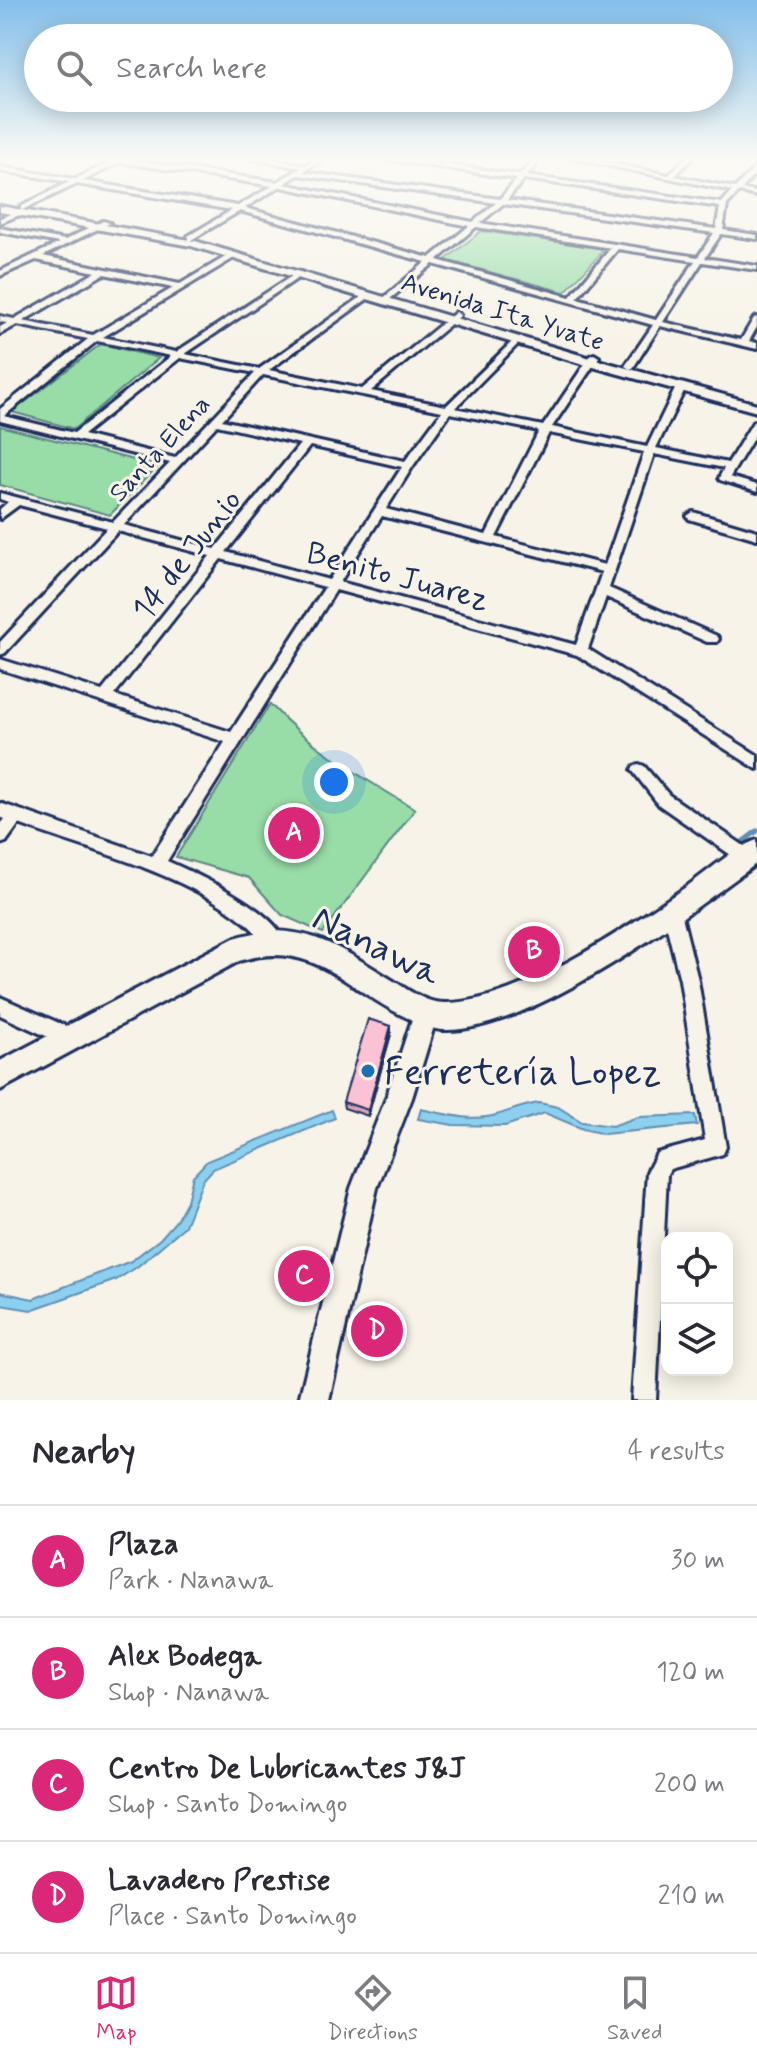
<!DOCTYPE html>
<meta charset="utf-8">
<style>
:root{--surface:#fff;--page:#f2f2f3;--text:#2b2b33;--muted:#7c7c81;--line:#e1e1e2;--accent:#db2777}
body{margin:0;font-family:Mynerve,sans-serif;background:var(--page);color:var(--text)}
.controls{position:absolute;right:24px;bottom:24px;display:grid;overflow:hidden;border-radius:16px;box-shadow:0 4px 20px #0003}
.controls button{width:72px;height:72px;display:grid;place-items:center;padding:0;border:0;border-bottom:2px solid var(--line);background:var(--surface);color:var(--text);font:40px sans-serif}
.you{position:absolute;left:334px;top:782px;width:28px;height:28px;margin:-20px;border:6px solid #fff;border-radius:50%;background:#1a73e8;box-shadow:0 0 0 12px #1a73e833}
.badge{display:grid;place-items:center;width:52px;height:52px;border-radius:50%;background:var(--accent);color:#fff;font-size:26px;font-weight:700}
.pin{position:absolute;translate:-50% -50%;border:4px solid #fff;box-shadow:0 2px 8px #0006}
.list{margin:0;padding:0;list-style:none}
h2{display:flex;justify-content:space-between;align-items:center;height:104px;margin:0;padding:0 32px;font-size:34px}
h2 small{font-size:26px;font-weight:400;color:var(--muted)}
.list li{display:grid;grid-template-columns:52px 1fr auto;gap:24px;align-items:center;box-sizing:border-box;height:112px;padding:0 32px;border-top:2px solid var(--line)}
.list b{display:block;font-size:30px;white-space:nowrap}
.list p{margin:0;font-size:26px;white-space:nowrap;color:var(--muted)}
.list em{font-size:26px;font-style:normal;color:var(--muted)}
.icon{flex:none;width:44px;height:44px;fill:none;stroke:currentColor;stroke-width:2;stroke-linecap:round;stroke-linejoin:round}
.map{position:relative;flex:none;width:757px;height:1400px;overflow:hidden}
.search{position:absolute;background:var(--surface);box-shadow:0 4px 20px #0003;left:24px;right:24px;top:24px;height:88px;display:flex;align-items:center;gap:20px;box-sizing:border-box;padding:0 28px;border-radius:44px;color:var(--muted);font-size:30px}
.sheet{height:552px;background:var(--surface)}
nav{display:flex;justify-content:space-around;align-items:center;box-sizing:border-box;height:112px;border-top:2px solid var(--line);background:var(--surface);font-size:22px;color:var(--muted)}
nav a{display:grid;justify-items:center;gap:4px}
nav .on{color:var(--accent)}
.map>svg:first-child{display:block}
.green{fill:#98dca8;stroke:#5a8683;stroke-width:2}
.water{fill:#8ccfee;stroke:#5f8fb4;stroke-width:2}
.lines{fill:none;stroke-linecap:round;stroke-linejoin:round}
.stream{stroke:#5f8fb4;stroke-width:5}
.minor-casing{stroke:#1b2f5e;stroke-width:6}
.tertiary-casing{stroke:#1b2f5e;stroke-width:6}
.secondary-casing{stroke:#1b2f5e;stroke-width:6}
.minor{fill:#f7f3e8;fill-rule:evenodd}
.tertiary{fill:#f7f3e8;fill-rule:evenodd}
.secondary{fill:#f7f3e8;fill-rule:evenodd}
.wall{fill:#d8a6b6;stroke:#1b2f5e;stroke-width:2}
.shaded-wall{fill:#b08794;stroke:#1b2f5e;stroke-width:2}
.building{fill:#fbc1d4;stroke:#1b2f5e;stroke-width:2}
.poi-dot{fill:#1f6fb2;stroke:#f7f3e8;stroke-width:3}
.labels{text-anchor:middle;stroke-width:6;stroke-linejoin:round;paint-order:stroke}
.far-street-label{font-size:26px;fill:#1b2f5e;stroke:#f7f3e8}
.street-label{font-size:32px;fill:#1b2f5e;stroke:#f7f3e8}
.near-street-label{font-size:38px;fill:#1b2f5e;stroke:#f7f3e8}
.near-poi-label{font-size:38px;fill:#1b2f5e;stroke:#f7f3e8;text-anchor:start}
</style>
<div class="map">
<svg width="757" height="1400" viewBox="0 0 757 1400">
<rect width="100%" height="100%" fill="#f7f3e8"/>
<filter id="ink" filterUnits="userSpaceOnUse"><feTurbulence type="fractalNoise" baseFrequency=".0125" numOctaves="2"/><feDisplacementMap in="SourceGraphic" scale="16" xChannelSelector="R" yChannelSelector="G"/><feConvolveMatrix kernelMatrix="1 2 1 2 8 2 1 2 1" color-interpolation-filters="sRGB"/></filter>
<g filter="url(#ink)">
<path class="green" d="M481,231l124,18 -40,43 -120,-32z
M101,344l58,14 -85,71 -62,-17z
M0,426l158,40 -48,49 -110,-30z
M270,704c41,44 93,74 145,105l-92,124 -41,-18 -33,-37 -73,-21z"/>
<path class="water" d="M539,1103l19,4 24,15 30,4 26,-9 57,-2 2,10 -93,9 -21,-5 -38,-16 -40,13 -52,-1 -35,-6 3,-10c24,5 51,13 75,6 15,-4 27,-10 43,-12z
M332,1110l3,8 -122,51 -10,11 -18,46 -48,41 -21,13 -85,30 -31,-5v-13l33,7 98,-38 29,-22 16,-18 11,-20 6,-25 14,-15z"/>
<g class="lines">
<path class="stream" d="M737,846l20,-15"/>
<g class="minor-casing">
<path id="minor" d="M102,158h17l158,24 24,-14 -52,-10h16l41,7 10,-7h8l-21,14 197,27 17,-20 -138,-21h18l123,17 15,-17h6l-14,18 195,27 10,-12 -161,-33h14l84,17 16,-17h7l-17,18 60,12 22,-23v6l-15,18 15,3v4l-18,-4 -12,13 -4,25 34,5v4l-36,-5 -16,24 52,8v4l-55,-8 -39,60 78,18 13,-22 3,-1v10l-8,14 8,2v6l-97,-23 -27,42 -3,1 -5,-3 28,-41 -220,-61 -48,39h-3v-4l44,-37 -186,-51 -49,29h-3v-4l44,-26 -155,-26 -55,26 -2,-3 49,-25 -69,-11v-4l75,12 38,-18zM120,162l152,24 -34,20 -155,-25zM298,175l198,28 -23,19 -189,-38zM524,179l196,28 -4,22 -209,-29zM279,187h2l188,39 -39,32 -185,-50zM503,204l211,29 -16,24 -218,-34zM476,227l135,21 -41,49 -133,-37zM618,249l77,12 -39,59 -79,-22z
M20,211l2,3 -22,9v-5z
M103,221l7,2 -67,33 137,28 52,-31 7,2 -136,82 73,15 122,-80h3v4l-116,78 74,15 108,-76h3v4l-101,73 93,19 94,-77 4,3 -1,2 -88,74 75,15 71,-69 4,3 -1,2 -65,66 88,18 48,-71 3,-1 5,3 -47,70 95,20 29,-60 5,-3 5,3 -30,61 72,15 25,-41 4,-1v11l-27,45 27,8v7l-37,-12 -1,-2 5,-10 -70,-14 -45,134 108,48 2,3 -2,3h-10l-101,-45 -18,52 169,106v14l-180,-114 -241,-65 -169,271c30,13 103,47 117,78l-3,6 -6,2c-13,-5 -22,-19 -33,-27 -10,-8 -21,-15 -31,-21 -60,-35 -128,-51 -192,-75l-13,18 -6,2v-19l5,-6 -5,-2v-14l152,53 73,-114 -225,-73v-10l102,32 108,-135 -92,-25 -113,122 -5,2v-13l107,-114 -88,-23 -19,14v-10l8,-7 -8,-3v-6l113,29 57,-59 -170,-42v-12l88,-70 -71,-14 -17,9v-7l7,-4 -7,-1v-6l14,3 82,-47 -60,-12 -36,16v-5l59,-28 -59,-11v-4l65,12zM104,274l69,14 -80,47 -70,-14zM97,341l74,15 -97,77 -70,-17zM180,358l75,15 -80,85 -92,-23zM263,375l179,36 -37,50 -183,-41zM450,413l89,18 -53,104 -100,-26 27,-43zM217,425l83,19 -85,105 -91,-24zM549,433l95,19 -39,113 -109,-28zM310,446l92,21 -73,113 -103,-28zM382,516l220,56 -26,73 -236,-63zM221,559l104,28 -94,145 -117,-37z
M693,512l64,19v8l-68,-20 -2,-3z
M639,764l5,2 25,29 84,57 2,5 -2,5 -6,2 -6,-2 -82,-57 -27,-35 2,-4z
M672,904l6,2 3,6 17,68 28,167 -3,7 -53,15 -3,5 -11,226h-24l15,-228 10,-19 48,-13 -25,-160 -17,-68 3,-6z
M0,997l77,34 2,7 -2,7 -7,2 -70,-32z"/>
</g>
<g class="tertiary-casing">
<path id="tertiary" d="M0,206l195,35 399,118 163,45v8l-171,-47 -395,-119 -191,-34z
M426,1001l8,4 4,8 -26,85 -35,90 -48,212h-30l52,-212 35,-90 28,-85 4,-8z"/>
</g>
<g class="secondary-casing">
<path id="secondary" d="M757,840v23c-69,52 -228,170 -313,167 -11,0 -24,-6 -34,-11 -62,-27 -96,-82 -171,-58l-239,129v-29l234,-123c69,-21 107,11 163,45 15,10 32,21 50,20 75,-2 177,-74 239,-116 22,-15 46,-38 71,-47z"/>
</g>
<use href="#minor" class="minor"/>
<use href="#tertiary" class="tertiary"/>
<use href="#secondary" class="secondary"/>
</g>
<path class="wall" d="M391,1034l-23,82 -24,-8 -1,-6z"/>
<path class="shaded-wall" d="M391,1026v8l-23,82v-6z
M321,1262l1,2 -9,35 -2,-1z"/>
<path class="building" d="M368,1019l23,7 -23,84 -25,-8z
M294,1253l27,9 -10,36 -27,-10z
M368,1308l28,11 -9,35 -28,-12z"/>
</g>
<linearGradient id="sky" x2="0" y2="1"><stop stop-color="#83bfea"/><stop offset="0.45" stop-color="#fbfaf5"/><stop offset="1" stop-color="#fbfaf5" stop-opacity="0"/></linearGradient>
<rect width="757" height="354" fill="url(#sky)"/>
<circle class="poi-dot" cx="368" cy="1071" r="8"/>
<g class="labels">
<g class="far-street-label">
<text transform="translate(503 311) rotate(17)" y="9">Avenida Ita Yvate</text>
<text transform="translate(159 448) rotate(-47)" y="9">Santa Elena</text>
</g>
<g class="street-label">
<text transform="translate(186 554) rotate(-52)" y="11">14 de Junio</text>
<text transform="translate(398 575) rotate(15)" y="11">Benito Juarez</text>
</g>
<g class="near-street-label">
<text transform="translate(377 944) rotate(26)" y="13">Nanawa</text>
</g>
<g class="near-poi-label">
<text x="384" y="1084">Ferretería Lopez</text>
</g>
</g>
</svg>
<div class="controls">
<button><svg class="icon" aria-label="locate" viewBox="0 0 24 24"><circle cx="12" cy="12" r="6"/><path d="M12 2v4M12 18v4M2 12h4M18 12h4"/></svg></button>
<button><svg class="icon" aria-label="layers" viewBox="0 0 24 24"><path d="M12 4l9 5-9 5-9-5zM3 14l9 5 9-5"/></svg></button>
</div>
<div class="you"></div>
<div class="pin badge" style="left:294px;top:833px">A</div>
<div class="pin badge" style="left:534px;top:952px">B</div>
<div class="pin badge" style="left:304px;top:1276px">C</div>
<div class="pin badge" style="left:377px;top:1331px">D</div>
<div class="search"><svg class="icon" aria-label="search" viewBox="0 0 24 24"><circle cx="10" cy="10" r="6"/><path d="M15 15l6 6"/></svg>Search here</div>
</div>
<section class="sheet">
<h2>Nearby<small>4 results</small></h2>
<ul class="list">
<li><span class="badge">A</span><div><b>Plaza</b><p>Park · Nanawa</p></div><em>30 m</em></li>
<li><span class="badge">B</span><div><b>Alex Bodega</b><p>Shop · Nanawa</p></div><em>120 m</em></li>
<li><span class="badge">C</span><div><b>Centro De Lubricantes J&amp;J</b><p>Shop · Santo Domingo</p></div><em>200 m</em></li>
<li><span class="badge">D</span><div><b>Lavadero Prestise</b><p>Place · Santo Domingo</p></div><em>210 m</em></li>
</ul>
</section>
<nav>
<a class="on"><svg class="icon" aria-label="map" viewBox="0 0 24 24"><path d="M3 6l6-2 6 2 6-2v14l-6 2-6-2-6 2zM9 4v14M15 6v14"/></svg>Map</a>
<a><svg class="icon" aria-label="directions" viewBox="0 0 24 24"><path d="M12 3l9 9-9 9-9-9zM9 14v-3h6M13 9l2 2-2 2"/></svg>Directions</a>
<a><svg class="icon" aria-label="saved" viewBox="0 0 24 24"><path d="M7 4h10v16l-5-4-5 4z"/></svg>Saved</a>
</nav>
